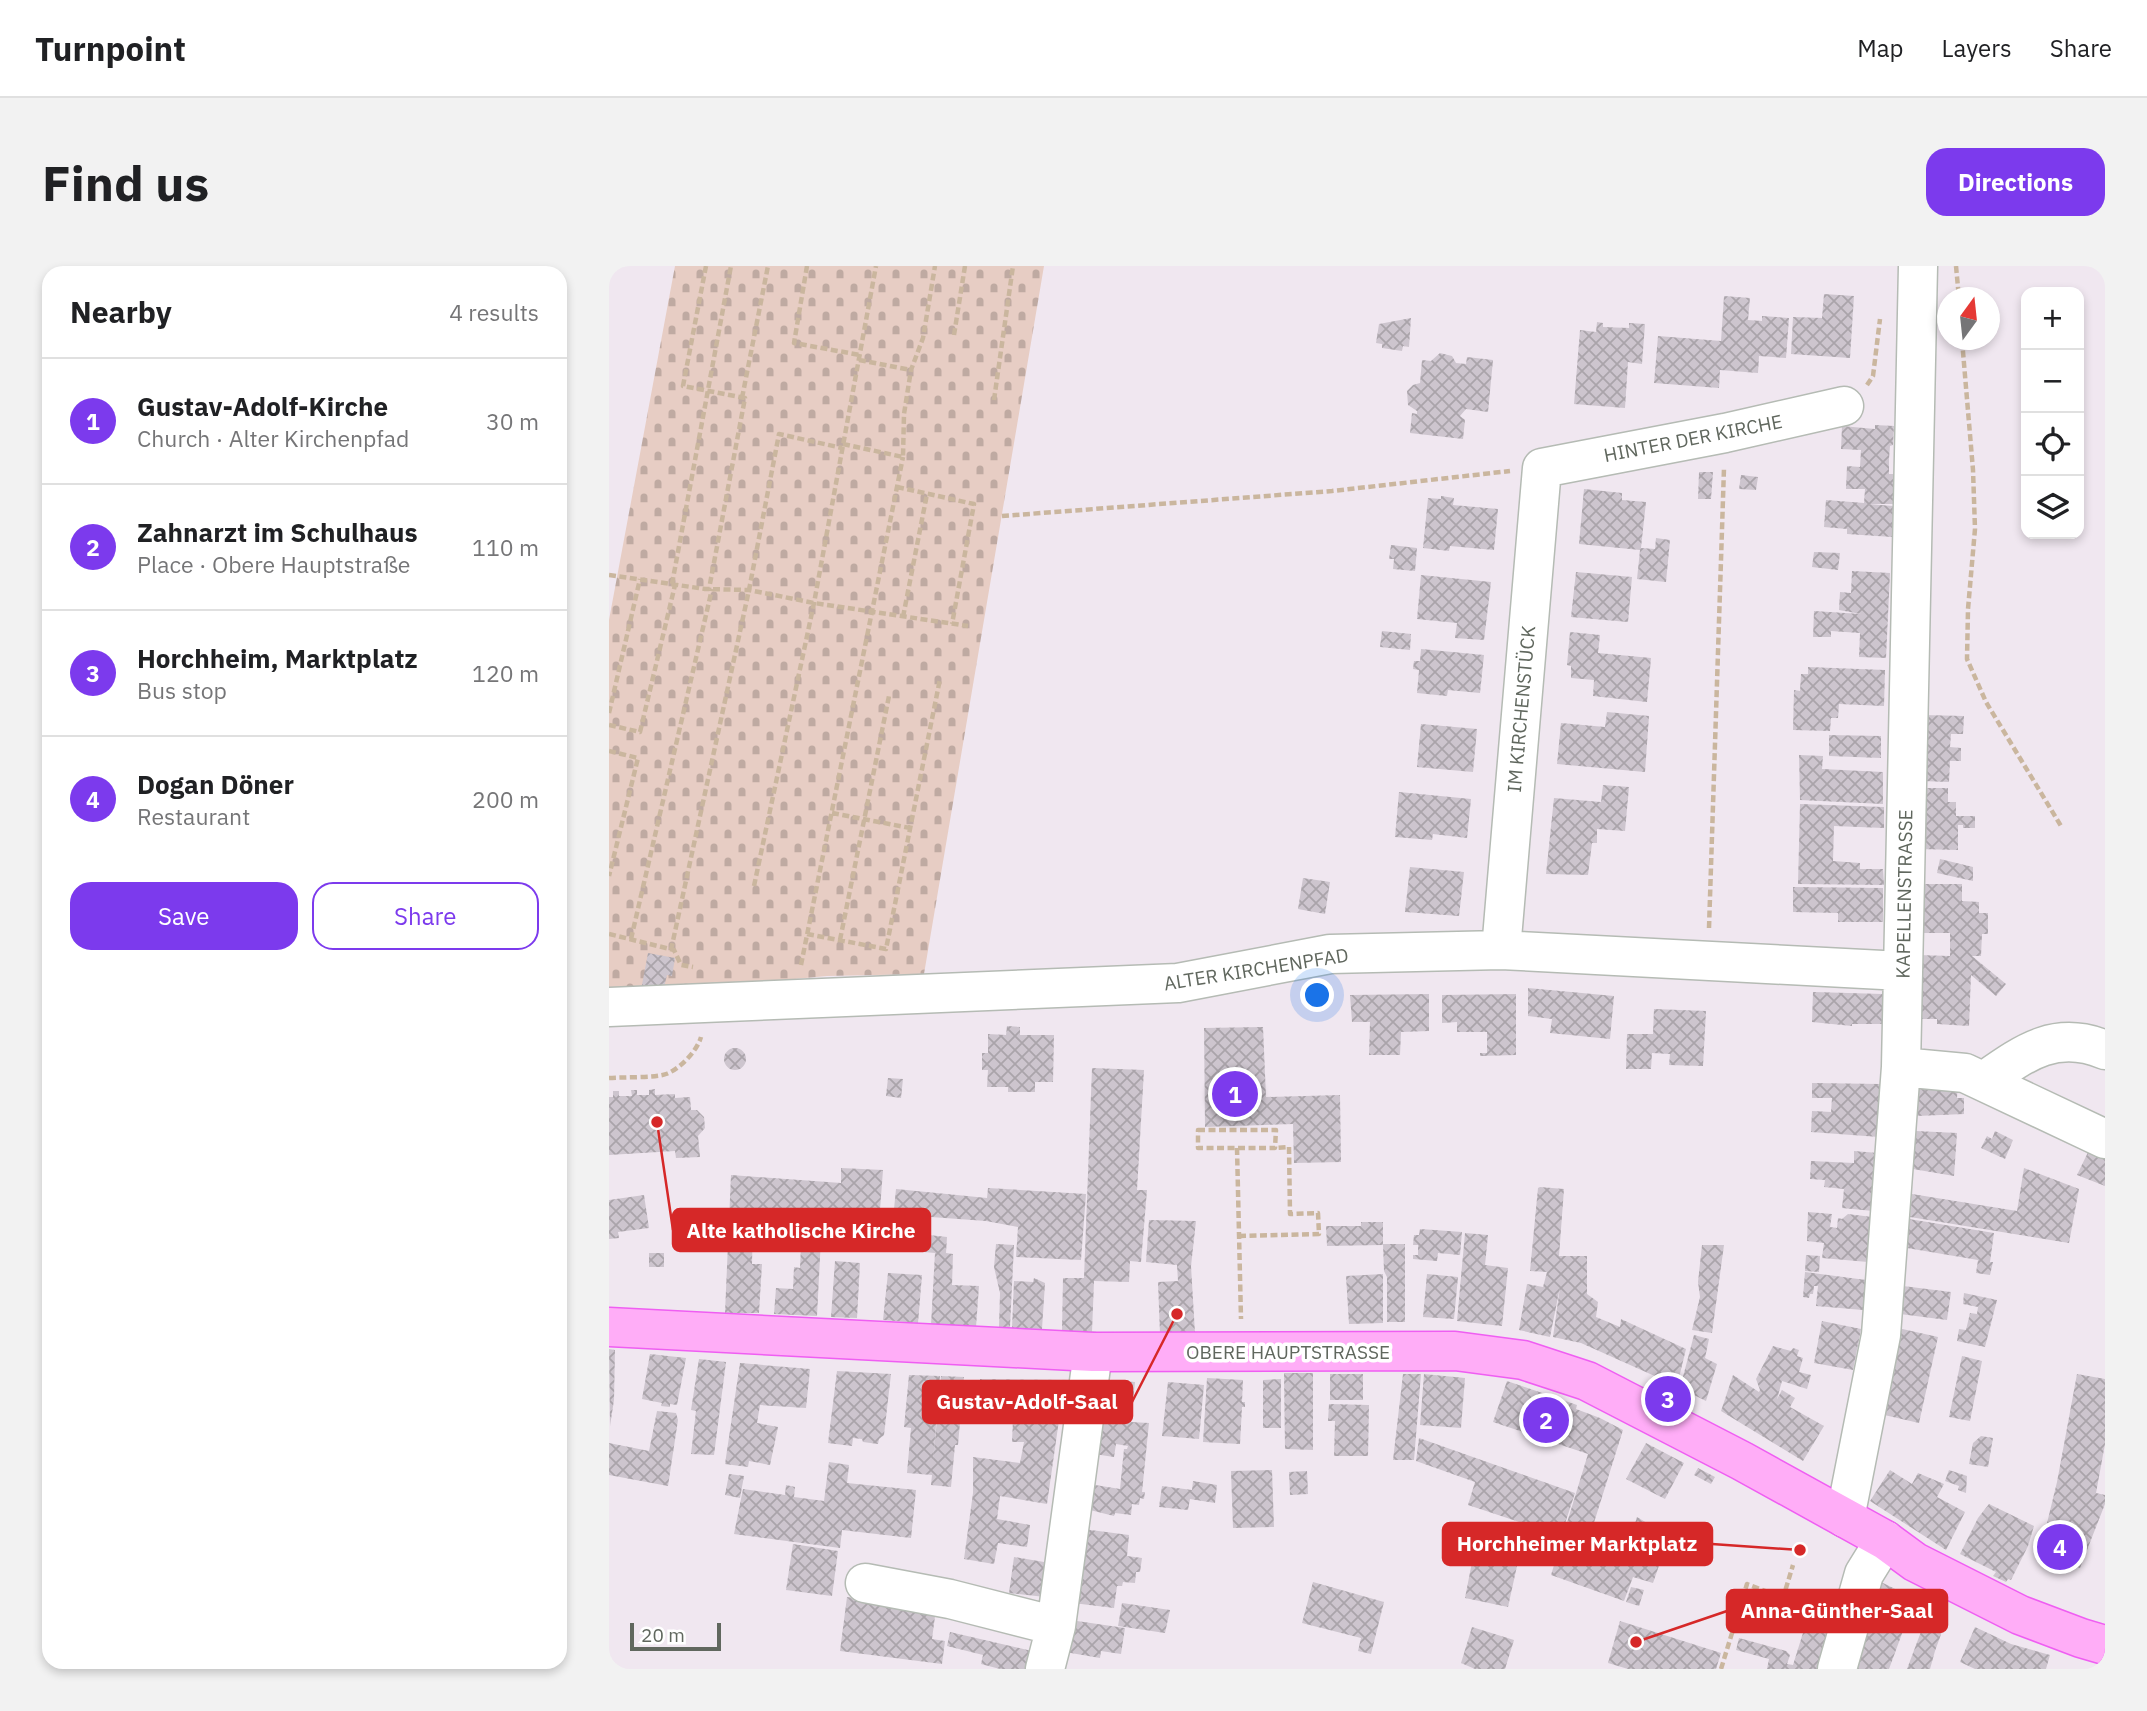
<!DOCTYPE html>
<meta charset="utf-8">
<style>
:root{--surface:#fff;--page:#f2f2f2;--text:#202124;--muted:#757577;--line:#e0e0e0;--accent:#7c3aed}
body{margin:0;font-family:"IBM Plex Sans",sans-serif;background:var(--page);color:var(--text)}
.controls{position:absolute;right:21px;top:21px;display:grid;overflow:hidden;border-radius:14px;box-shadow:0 4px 10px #0003}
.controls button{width:63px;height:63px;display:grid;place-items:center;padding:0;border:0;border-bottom:2px solid var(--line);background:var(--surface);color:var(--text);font:35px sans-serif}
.compass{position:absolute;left:1328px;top:21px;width:63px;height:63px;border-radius:50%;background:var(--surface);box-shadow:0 4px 10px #0003;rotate:15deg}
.scale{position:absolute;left:21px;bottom:18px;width:91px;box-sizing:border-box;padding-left:7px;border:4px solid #60675e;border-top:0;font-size:19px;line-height:24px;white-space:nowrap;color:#60675e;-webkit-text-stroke:5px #fff;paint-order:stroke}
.you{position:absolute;left:709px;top:730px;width:24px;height:24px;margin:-18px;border:5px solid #fff;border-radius:50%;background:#1a73e8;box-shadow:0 0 0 10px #1a73e833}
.badge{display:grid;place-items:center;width:46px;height:46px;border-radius:50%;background:var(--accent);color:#fff;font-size:23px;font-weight:700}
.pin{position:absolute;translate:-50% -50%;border:4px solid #fff;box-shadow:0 2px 7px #0006}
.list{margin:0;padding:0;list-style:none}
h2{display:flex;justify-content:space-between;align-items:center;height:91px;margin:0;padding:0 28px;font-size:30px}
h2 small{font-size:23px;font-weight:400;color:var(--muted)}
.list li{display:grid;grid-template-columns:46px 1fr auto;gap:21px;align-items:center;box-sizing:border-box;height:126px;padding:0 28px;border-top:2px solid var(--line)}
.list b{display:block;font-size:26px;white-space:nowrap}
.list p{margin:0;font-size:23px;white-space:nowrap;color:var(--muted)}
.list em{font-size:23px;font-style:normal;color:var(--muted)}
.actions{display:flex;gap:14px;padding:21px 28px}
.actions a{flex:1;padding:16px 0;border:2px solid var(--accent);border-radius:21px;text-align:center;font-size:24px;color:var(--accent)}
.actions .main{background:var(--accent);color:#fff}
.icon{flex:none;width:38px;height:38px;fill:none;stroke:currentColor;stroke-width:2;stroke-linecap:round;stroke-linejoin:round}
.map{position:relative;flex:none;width:1496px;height:1403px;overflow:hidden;border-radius:21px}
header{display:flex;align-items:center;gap:42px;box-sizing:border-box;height:98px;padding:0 35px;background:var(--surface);border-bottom:2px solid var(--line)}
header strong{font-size:33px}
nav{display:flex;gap:38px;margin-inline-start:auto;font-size:24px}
.intro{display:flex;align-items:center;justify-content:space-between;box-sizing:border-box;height:168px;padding:0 42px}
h1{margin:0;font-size:49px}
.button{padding:18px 32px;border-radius:21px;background:var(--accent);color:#fff;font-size:24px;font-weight:700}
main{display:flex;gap:42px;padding:0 42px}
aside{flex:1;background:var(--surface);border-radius:21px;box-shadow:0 4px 10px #0003}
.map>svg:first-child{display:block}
.cemetery{fill:url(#cemetery-stones)}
.building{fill:url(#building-cross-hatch)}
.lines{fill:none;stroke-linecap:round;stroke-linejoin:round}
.minor-casing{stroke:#b5bbb4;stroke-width:41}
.major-casing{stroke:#ef5ef2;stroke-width:41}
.path{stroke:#cab69e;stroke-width:4.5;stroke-dasharray:7 3.5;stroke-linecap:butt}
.minor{stroke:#fff;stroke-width:38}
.major{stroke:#ffadf7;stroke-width:38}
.labels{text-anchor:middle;stroke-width:7;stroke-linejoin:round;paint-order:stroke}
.street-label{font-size:19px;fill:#60675e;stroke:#fff}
.leader{fill:none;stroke:#d62828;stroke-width:2.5}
.callout-dot{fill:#d62828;stroke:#fff;stroke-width:2.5}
.callout{fill:#d62828;stroke:#d62828;stroke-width:2.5}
.callout-label{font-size:21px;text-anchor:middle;font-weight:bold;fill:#fff}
</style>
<header>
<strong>Turnpoint</strong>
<nav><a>Map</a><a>Layers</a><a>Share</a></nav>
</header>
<div class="intro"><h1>Find us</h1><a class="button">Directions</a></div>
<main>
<aside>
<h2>Nearby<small>4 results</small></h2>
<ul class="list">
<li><span class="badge">1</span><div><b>Gustav-Adolf-Kirche</b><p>Church · Alter Kirchenpfad</p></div><em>30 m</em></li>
<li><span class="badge">2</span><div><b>Zahnarzt im Schulhaus</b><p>Place · Obere Hauptstraße</p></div><em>110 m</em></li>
<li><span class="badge">3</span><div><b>Horchheim, Marktplatz</b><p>Bus stop</p></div><em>120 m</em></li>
<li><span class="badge">4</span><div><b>Dogan Döner</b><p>Restaurant</p></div><em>200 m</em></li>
</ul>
<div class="actions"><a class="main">Save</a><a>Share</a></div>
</aside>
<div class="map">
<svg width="1496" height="1403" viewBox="0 0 1496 1403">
<defs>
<pattern id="cemetery-stones" width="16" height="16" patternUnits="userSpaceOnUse" patternTransform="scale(1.75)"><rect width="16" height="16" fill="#e7cdc4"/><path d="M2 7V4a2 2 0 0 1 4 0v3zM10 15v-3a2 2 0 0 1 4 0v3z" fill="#bfaaa2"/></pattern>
<pattern id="building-cross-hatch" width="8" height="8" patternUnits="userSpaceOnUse" patternTransform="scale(1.75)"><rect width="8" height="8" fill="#cdc5ce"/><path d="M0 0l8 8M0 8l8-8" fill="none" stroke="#aaa4aa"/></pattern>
</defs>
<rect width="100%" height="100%" fill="#f0e7f0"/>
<path class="cemetery" d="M66,0h369l-120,708 -97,2 -218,20v-376z"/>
<path class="building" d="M1215,28l30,2 -4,62 -59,-4 2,-37 29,1z
M1115,30l26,2 -2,22 14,1v-5l27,2 -3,40 -27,-2 -1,17 -38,-3 -1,18 -65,-5 4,-47 63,5z
M802,52l-2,29 -6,-1 -1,5 -20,-3v-4l-6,-1 3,-19z
M988,56l6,1v4l26,1v-5l16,1 -3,40 -14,-2 -3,46 -51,-4 6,-74 16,2z
M831,87l12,3 4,7 10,1 1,-7 26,3 -5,52 -22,-3 -6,7 5,4 -2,19 -53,-6 2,-20 5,1v-3l-9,-6 -1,-14 6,-6 7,-2 2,-23 9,1z
M1266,159l19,1 -1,19 -3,1 -1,13v15h7l-2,30h-26l25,2 -1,31 -45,-3v-5l-23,-2 2,-27 38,3 1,-14h-19l1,-23 13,1 1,-17 -20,-1 1,-23 33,3z
M1090,206h14l-2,27h-13z
M1132,209l17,2 -2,13 -17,-1z
M975,223l38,4v7l24,2 -5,46 14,1 1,-11 14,2 -4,42 -29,-3 3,-29 -61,-6z
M832,230l13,2 -1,7 45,4 -4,41 -44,-4 -1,5 -26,-3 5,-50 13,1z
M782,279l26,3 -2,23 -22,-2 1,-10h-5z
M1205,286l26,1 -2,17 -26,-3z
M1243,305l38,2 -4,85 -27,-1 1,-24 -29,-2v6h-18l1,-26 47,3 -22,-4 1,-18 11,1z
M967,306l56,5 -4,45 -57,-5z
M812,309l70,7 -7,58 -29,-2 2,-15 -40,-4z
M773,365l29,3 -1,16 -30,-3z
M961,366l30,3 -2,18 53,5 -4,44 -54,-6 1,-16 -23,-2v-12l-4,-1z
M812,383l63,6 -4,38 -32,-3 -1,6 -30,-3 2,-23 -6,-1 1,-8h6z
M1199,401l77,3 -1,36 -45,-2 -1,14h-7l-1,13 -37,-1 1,-40 6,1 1,-17h7z
M998,446l42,4 -4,56 -88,-8 4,-41 44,4z
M1314,449l41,1 -1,18h-12l-1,13 11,1v13h-11l-1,21 -28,-1z
M812,458l56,5 -4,43 -56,-5z
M1220,469l52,1v22l-52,-2z
M1190,489l24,1 -1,13 61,3v32l-83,-4z
M994,519l26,2 -4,44 -28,-2v14h-5l-4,32 -42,-1 8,-76 47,4z
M1312,522h27v14h8v14h19v12h-12v-3h-5v25l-39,-1z
M790,526l72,7 -4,39 -34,-4 -1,6 -37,-3z
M1191,538l84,3v21l-50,-2 -1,35 27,2v6h23l1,16 -86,-1z
M1331,593l33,8v14l-36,-8z
M801,601l54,5 -5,44 -54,-4z
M694,612l27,4 -5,32 -27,-5z
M1310,618h43v17l17,1v11h9v21h-6l-1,22h-9l34,28 -10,12 -25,-21 -2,51 -32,-2v-5h-18l-1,-64 32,1v-23h-32z
M1184,621l90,1v34h-45v-9l-45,-1z
M39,687l27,5 -3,18 -5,-1 -5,20 -21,-5z
M919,722l86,8 -4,43 -60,-6 2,-14 -24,-3z
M1204,726l70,2 -1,30h-30v2l-40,-4z
M820,728v37l-28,1 -1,23h-31l1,-33h-18l-2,-27z
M907,728v61l-36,1v-3h7v-21h-30v-10l-15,1v-28z
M1045,743l52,2 -3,55 -34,-1 1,-11 -18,-1 -1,16h-25l1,-35h26z
M398,760l13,1v8h34l-1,47h-18v10h-27v-5h-21l1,-17h-6v-17h6v-19l18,1z
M654,761l3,70 74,-2 1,67 -47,1 -1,-39 -88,3 -1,-99z
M115 793a11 11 0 1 1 22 0a11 11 0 1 1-22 0Z
M483,802l52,2 -7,120h10l-6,72 -11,-1 -1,21 -35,-1 -2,51 -30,-1 1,-53h21z
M279,812l15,1 -2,19 -15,-2z
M1309,814l40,1 -1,17h7v16l-47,2z
M1203,817l68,1 -1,53 -68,-5 1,-21 19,1 1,-14h-20z
M46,823v6l20,-1v4l15,-1 1,13h6l7,7 1,11 -7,8 2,21 -24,1 -1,-7 -66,4v-58h4v-6h6v5h13l-1,-6h6v5h12v-5z
M1307,865l41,2 -3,43 -41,-7z
M1386,865l18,9 -8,19 -24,-11 6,-12 5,3z
M1483,878l13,6v36l-28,-11z
M1245,885l24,2 -5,58 -31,-3 2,-19 -20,-2 1,-7 -15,-1 1,-18 43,2z
M232,902l42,2 -3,40h5l-1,23 -47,-3 -1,9 -15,-1 -4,78 -43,-2 2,-26 17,1 1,-22 6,1 2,-44 -49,-4 -1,44h10l-3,49h-34l6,-138 110,8z
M1415,902l55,21 -10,54 -159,-26 2,-23 105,17z
M931,921l24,2 -5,67h28v38l11,8 -2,15 24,10 1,-8 65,30 -9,37 -96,-43 -28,-6 7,-50 -10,50 -31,-7 8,-46 16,3 4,-15 -17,-1 8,-83z
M379,922l98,6 -5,66 -65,-3 2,-30 -32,-6 -55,-4 -2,18 18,2 -1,16 7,1 -1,31 27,1 -3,41 -45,-2 4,-72 -45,-4 6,-60 91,9z
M35,929l5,33 -31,4 1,6 -10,1v-39z
M1199,946l24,2 -2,13 7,1 1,-10 4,1 6,-5 24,3 -4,45 -46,-4 2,-15 -17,-2z
M1300,953l85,14 -4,29h3l-3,13 -14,-2 2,-13 -71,-12z
M540,954l47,1 -5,45 4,67 -35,1 -2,-52 20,-1 -1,-16 -31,-3z
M752,956h22v23l-56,1 -1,-20h35z
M811,963l42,3 -2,23 -22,-2 -1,8 -24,-2v-4h5v-10h-5l1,-10h5z
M856,967l23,2 -3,30 23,3 -6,58 -45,-5z
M387,978l18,1 -4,82h-11l1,-34 -6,-26z
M774,978h22v78h-18v-45l-3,-6z
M1093,979h22l-12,88 -20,-3 8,-33 -2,-15z
M40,987h15v14h-15z
M1197,989l14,1 -1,16 -14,-1z
M226,995l25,2 -3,55 -26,-1z
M1196,1006l61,8 -3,30 -47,-4 2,-20h-4l-1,8h-3l-1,4 -6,-1z
M279,1007l34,2 -4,48 -35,-3z
M774,1008v49l-34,1 -3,-48z
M818,1008l31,3 -4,42 -31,-2z
M425,1012l11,5 -3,46 -30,-1 2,-47 19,1z
M1294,1020l48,6 -4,28 -47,-6z
M1355,1027l33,7 -12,47 -28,-6 2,-12 7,1 4,-17 7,1 1,-7 -15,-3z
M1213,1055l39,8 -8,41 -39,-7z
M1289,1062l40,9 -19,86 -39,-9z
M1085,1069l15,4 -4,19 12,6 -11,37 -26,-13z
M1164,1080l18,5 2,-3 6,2 -2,6 6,2 -4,14 12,3 -4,14 -25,-8 -5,18 5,-9 13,8 -5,9 34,19 -21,35 -82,-50 12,-36 26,17 1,-2 -4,-11z
M0,1083l6,1 -1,50 -4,26z
M41,1088l36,4 -9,47 -7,-1v3l-9,-1 1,-3 -20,-4z
M1353,1090l20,5 -12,60 -21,-4z
M90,1093l27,3 -12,93 -23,-1 5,-43 -5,-1z
M131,1097l70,6 -4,39 -46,-3 -3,18 21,4 -8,38 -21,-4 -1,6 -23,-3z
M228,1105l54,3 -7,61 -5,4 -1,5 -15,-2 -1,-3 -9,-1 -1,8 -24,-3z
M675,1107h29v77l-28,-1z
M721,1108h33v26h-33z
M794,1108h18l-7,86h-21z
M815,1108l41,4 -4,50 -41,-3z
M1468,1108l28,5v65l-9,49 9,2v9l-25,64 -40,-16 17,-70z
M300,1109l31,1 -7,86 8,-86 23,1 -6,68h-3l-4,42 -20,-2 1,-10 -25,-2 4,-45 -7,-1z
M598,1112l36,2 -1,22h3v5h-3l-2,37 -37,-2z
M371,1113l95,1v33h-15l-13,91 -47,-8 -3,23 33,6 -3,22 -29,-4 -4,21 -30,-5 9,-66v-36l47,6 4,-21h-12l1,-23h-17v-7h-16z
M672,1113v49h-18v-48z
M494,1114l32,2 -4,40 18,1 -7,69h3l-1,7 -4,-1 -1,7 -7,-1 -1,11 -16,-2 -1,3 -28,-7 3,-25 31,5 4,-40h3l1,-3 -12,-2 -2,13 -20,-3z
M898,1115l70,24 -1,4 24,9 23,12 -31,99 38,11 7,-23 15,9 -10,27 19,7 -8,23 -20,-6 -9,24 -73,-26 37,-121 -95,-32z
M559,1116l36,3 -5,54 -37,-3z
M720,1138l40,1 -1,51h-34l1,-35h-7z
M48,1145l19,2 2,7 -10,66 -59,-11v-32l40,8z
M1372,1170l12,2 -5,29 -19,-3 4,-21z
M810,1172l156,55 -14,43 -93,-31 7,-23 -59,-21z
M1037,1177l38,20 -19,36 -39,-20z
M220,1196l20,3 -2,18 69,7 -5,48 -69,-8 -2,18 -106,-14 9,-45 42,6 1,-10 9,2 -1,10 30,4z
M1089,1202l17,9 -4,7 -17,-9z
M663,1204l2,57 -41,1 -2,-57z
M1281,1204l22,14 6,-11 26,11 -7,13 28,15 -19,38 -76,-49z
M1340,1204l18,6 -1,17 -8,-3 1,-4 -14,-5z
M698,1205l1,23 -18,1 -1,-23z
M120,1208l15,2 -4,22 -15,-3z
M584,1215l24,4 -2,18 -25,-4 -2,11 -29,-3 3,-21 30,4z
M1380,1238l45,22 -6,20 -17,34 -3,-1 -2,3 -13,-6 3,-4 -36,-18 18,-36z
M474,1263l46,6 -2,21 15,2 -2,14h-4l-1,11 -12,-1 -1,4h-5l-3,22 -41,-5z
M184,1278l45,7 -6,45 -46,-6z
M405,1291l36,6 -5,34 -36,-4z
M864,1291l44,9 -9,41 -43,-9z
M1268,1314l71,35 -13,36 -5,18h-23l15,-40 -15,-6 7,-22 -25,68h-42z
M704,1316l71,20 -13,52 -13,-3 3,-13 -59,-15z
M1022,1321l13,3 -5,16 -13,-4z
M238,1331l89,12 -4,30 13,2 -3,23 -102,-13z
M513,1337l48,7 -5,23 -47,-7z
M461,1354l55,8 -4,26 -20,-3 -1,7 -35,-6z
M1198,1354l28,10 -13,39h-55l2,-10 -33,-9 3,-12 47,13 4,4 -3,9 6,1z
M1011,1355l101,32 -5,16h-88l-20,-6z
M863,1361l42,13 -9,29h-30l-14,-6z
M1366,1361l36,17 39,11 -4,14h-71l-15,-7z
M341,1366l86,20 -4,17h-32l-19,-5 2,-9 -36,-9z"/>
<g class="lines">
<g class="minor-casing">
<path id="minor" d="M892,684l41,-482 183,-35 119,-27
M0,741l569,-24 152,-29 171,-4 401,21
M1292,801l64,6 140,66
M1375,815c40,-28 72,-52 121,-31
M1236,1252l36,-183 20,-268 17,-801
M256,1317l85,16 106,27
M436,1403l11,-43 37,-274
M1228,1403l27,-95 21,-34"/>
</g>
<g class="major-casing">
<path id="major" d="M0,1061l484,25 362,-1 68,9 64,21 155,80 143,79 30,22 105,53 61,23 24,7"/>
</g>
<path class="path" d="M97,0l-23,120 62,12 -36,191
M198,0l-13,77 66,12
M1347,0l3,32
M345,69l11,-69
M1353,74l11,130 2,59 -7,80 -1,50 19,43 75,124
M250,94l52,10
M1258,119l6,-9 7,-57
M133,132l26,-132
M385,134l19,-134
M234,178l60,13 1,-43 7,-44 12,-32 12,-72
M288,221l77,17 -22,120
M393,250l330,-25 178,-20
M0,309l96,14 44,1 65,13 154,23
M63,318l59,-318
M294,351l24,-123
M0,447l31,-134
M0,459l31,7 35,-147
M0,485l29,7 -29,118
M223,547l78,15
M145,620l60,-283 62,-337
M1100,662l15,-460
M0,668l65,16 7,15 12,2
M198,668l79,15 54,-270
M22,673l81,-350
M231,674l49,-244
M62,684l78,-360 30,-156 63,14
M192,699l102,-508
M0,812c14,-1 46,0 57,-4 14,-5 31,-23 35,-37
M589,864h78l-1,18h-77z
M628,882l4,171
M630,970l80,-2 -1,-21 -28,1 -1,-67 -14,1
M1112,1403l26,-85 36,14 10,-33"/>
<use href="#minor" class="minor"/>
<use href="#major" class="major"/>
</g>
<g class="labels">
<g class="street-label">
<text transform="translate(1084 172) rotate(-11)" y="7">HINTER DER KIRCHE</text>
<text transform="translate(912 443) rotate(-85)" y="7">IM KIRCHENSTÜCK</text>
<text transform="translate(1295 628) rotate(-89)" y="7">KAPELLENSTRASSE</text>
<text transform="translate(647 703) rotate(-9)" y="7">ALTER KIRCHENPFAD</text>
<text x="679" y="1093">OBERE HAUPTSTRASSE</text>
</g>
</g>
<path class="leader" d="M48 856L64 964M568 1048L523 1136M1191 1284L1103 1278M1027 1376L1118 1345"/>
<g class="callout-dot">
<circle cx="48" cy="856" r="7"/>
<circle cx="568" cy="1048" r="7"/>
<circle cx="1191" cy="1284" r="7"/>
<circle cx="1027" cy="1376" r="7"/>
</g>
<g class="callout">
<rect x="64" y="943" width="257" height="42" rx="7"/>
<rect x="314" y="1115" width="209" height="42" rx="7"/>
<rect x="834" y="1257" width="269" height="42" rx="7"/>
<rect x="1118" y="1324" width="220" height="42" rx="7"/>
</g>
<g class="callout-label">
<text x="192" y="972">Alte katholische Kirche</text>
<text x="418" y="1143">Gustav-Adolf-Saal</text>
<text x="968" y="1285">Horchheimer Marktplatz</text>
<text x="1228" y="1352">Anna-Günther-Saal</text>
</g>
</svg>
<div class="controls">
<button>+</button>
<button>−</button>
<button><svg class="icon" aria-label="locate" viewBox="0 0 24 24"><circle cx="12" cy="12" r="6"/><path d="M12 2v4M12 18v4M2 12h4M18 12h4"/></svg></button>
<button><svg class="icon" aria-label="layers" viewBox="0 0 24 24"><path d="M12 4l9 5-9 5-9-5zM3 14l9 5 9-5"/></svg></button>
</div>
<svg class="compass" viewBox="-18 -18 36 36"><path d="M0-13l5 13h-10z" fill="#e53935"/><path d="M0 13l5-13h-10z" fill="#757577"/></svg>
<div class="scale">20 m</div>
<div class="you"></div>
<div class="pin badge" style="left:626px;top:828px">1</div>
<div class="pin badge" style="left:937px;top:1154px">2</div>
<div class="pin badge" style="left:1059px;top:1133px">3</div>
<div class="pin badge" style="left:1451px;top:1281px">4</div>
</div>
</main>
